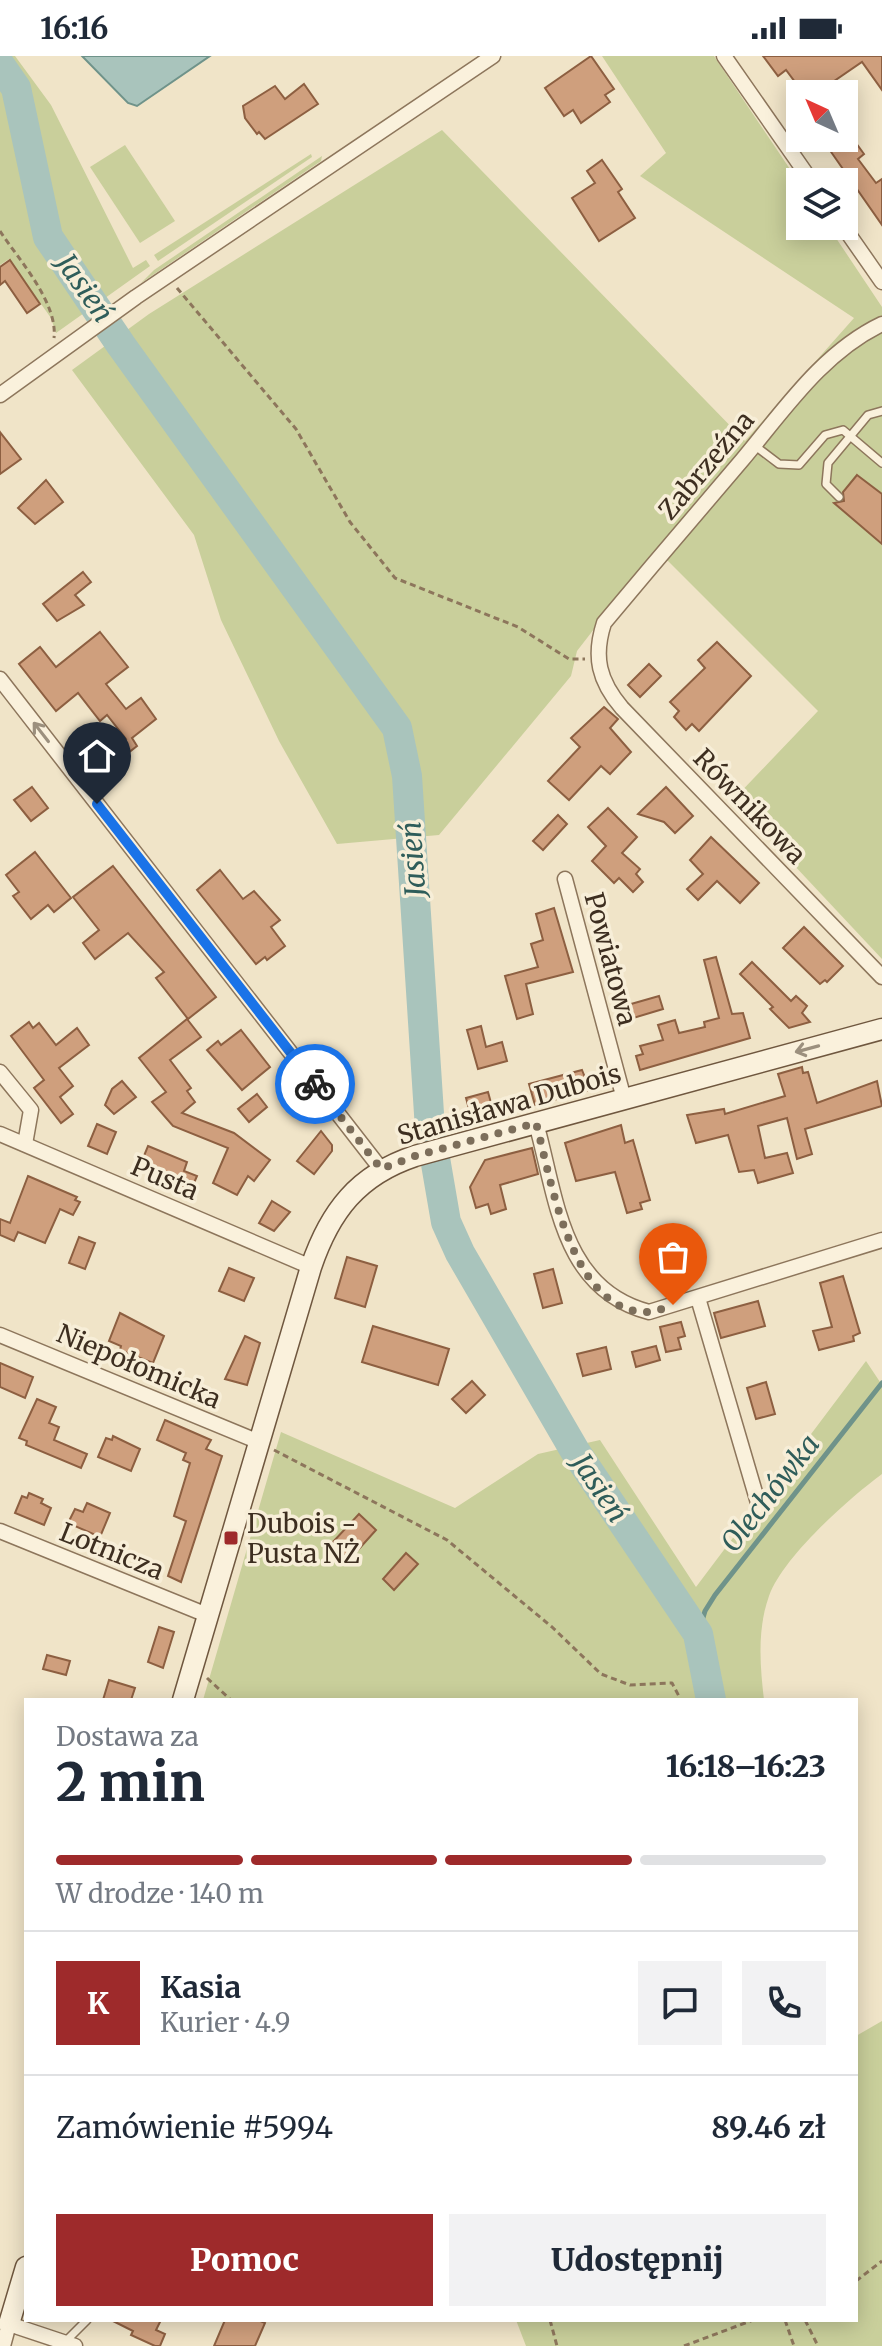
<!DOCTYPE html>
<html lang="pl">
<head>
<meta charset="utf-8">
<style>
  :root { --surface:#fff; --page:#f2f2f3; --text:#1f2937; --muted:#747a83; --line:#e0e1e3; --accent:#9e2a2b }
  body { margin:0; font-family:Merriweather,serif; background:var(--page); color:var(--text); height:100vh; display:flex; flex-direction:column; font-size:30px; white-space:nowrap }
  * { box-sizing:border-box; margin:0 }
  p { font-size:26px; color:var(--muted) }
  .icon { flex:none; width:44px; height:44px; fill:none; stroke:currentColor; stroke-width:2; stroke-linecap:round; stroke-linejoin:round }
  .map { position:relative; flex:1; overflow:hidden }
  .details { position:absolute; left:24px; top:1642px; width:834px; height:624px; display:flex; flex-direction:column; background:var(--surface); border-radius:0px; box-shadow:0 4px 20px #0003 }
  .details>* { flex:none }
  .needle { width:52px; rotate:316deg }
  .tools { position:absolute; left:786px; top:24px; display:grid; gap:16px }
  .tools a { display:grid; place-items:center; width:72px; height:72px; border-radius:0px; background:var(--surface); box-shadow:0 4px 20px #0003; font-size:40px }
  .pin { position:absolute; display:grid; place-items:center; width:68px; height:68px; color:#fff; margin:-82px -34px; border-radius:50% 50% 50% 0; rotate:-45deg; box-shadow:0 0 8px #0007 }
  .pin .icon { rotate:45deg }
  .courier { position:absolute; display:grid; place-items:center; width:80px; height:80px; margin:-40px; border:6px solid #1a73e8; border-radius:50%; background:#fff; color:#222; box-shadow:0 2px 10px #0007 }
  .headline em { font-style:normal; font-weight:800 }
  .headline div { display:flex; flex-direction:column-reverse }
  .headline { display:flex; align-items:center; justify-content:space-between; height:136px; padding:0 32px }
  h1 { font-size:52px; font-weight:800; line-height:60px }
  .bar { display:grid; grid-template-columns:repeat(4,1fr); gap:12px 8px; align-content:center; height:96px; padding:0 32px }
  .bar i { height:10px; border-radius:6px; background:var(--line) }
  .bar .on { background:var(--accent) }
  .bar p { grid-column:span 4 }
  .line { display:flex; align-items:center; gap:20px; padding:0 32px; border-top:2px solid var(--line) }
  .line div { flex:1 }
  .round { display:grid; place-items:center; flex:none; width:84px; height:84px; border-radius:0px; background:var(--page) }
  .action { display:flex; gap:16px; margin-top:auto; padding:16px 32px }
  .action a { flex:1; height:92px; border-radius:0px; background:var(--accent); color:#fff; font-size:32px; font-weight:800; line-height:92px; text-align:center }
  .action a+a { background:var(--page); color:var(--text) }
  .status { display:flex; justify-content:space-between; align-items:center; height:56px; padding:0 40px; background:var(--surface); direction:ltr }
  .status svg { height:22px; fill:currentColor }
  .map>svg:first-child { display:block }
</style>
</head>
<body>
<div class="status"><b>16:16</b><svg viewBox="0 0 49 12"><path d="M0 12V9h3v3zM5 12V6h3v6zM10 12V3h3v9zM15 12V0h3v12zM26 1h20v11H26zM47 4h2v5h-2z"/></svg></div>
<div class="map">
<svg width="882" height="2290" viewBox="0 0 882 2290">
  <rect width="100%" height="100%" fill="#f0e4c8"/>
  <g fill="#c9cf9b">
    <path d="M 0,0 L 15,0 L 51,49 L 133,212 L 146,204 L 150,210 L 56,277 L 51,262 L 9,203 L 0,209 Z"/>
    <path d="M 602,0 L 714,0 L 800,128 L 800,170 L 828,170 L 882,251 L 882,903 L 733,744 L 818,655 L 656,493 L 577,595 L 571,620 L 439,779 L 337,788 L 279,685 L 221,564 L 194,479 L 72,314 L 149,258 L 442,74 L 745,385 L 854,262 L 640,120 L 666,97 Z"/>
    <path d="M 125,89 L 175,165 L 140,187 L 90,111 Z"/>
    <path d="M 311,98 L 312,101 L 158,205 L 154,199 Z"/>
    <path d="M 322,100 L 321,105 L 141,227 L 154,214 Z"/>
    <path d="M 866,1305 L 882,1329 L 882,1418 C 848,1443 783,1501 769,1540 C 757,1574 760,1609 764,1644 L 203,1644 L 281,1376 L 455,1452 L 538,1398 L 600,1384 L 696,1531 Z"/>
    <path d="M 882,1965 L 882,2290 L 526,2290 L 516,2264 L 856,2264 L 856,1980 Z"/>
  </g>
  <path fill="#a9c4bc" stroke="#6f938a" stroke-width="2" d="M 82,0 L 210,0 L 137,50 L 128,47 Z"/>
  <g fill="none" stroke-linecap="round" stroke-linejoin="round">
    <path stroke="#6f938a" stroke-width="5" d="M 698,1578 L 705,1555 L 715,1539 L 882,1327"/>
    <path stroke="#a9c4bc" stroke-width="30" d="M 0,9 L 16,32 L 48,181 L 121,289 L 397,672 L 407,720 L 430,1073 L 446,1166 L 460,1197 L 575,1395 L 698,1578 L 711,1644"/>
  </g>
  <g fill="#cf9f7d" stroke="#8d5f41" stroke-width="2">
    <path d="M 591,0 L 614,33 L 605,39 L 610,46 L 581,67 L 573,54 L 564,60 L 545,32 Z"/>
    <path d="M 763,0 L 882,0 L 882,34 L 862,6 L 827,30 L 833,38 L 804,38 L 786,14 L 778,20 Z"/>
    <path d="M 304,28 L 318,48 L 265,83 L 259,76 L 257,78 L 245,62 L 243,50 L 275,30 L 285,43 Z"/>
    <path d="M 848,76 L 864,98 L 858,103 L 876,127 L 882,123 L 882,169 L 829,93 Z"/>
    <path d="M 602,104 L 622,133 L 618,136 L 635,162 L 599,185 L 572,142 L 595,127 L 587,115 Z"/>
    <path d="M 10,204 L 40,248 L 27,257 L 5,225 L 0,229 L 0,211 Z"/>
    <path d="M 0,376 L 21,403 L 0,418 Z"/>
    <path d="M 857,419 L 882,438 L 882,488 L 834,447 L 844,445 L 843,436 Z"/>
    <path d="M 46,424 L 63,446 L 35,468 L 18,452 Z"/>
    <path d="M 83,516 L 91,526 L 75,539 L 84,549 L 57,565 L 43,548 Z"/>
    <path d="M 100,576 L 128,611 L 106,628 L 126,653 L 141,642 L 156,663 L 132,682 L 137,690 L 104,716 L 96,706 L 126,683 L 107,659 L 100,665 L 78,637 L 56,655 L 19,608 L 40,591 L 56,611 Z"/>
    <path d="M 717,586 L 751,620 L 699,675 L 692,668 L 686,674 L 674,661 L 679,655 L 670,646 L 705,612 L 698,604 Z"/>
    <path d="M 649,608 L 661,620 L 640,641 L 628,629 Z"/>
    <path d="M 604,651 L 618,663 L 610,672 L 631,696 L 610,718 L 601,710 L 569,744 L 548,725 L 580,691 L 571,682 Z"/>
    <path d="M 32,731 L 48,752 L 31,765 L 14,744 Z"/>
    <path d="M 666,731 L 693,760 L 675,777 L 664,766 L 638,758 Z"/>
    <path d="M 608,752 L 637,781 L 622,797 L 640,813 L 636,818 L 643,826 L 633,836 L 619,822 L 614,827 L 592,805 L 606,790 L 588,771 Z"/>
    <path d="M 558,759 L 567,768 L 543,794 L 533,785 Z"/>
    <path d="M 711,781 L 759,827 L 740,847 L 717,825 L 698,844 L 687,833 L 703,818 L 690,804 Z"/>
    <path d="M 35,796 L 71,842 L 54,856 L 48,849 L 31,863 L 13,840 L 19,836 L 6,819 Z"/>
    <path d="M 113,810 L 216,941 L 188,963 L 156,922 L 164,916 L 128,877 L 95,903 L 83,887 L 99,874 L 73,841 Z"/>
    <path d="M 220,814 L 243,843 L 254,835 L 280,864 L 271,871 L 285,890 L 267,904 L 265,901 L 256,908 L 197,834 Z"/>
    <path d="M 554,852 L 573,916 L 526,928 L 533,958 L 517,963 L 505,920 L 538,911 L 531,888 L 543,884 L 536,858 Z"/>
    <path d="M 804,871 L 843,910 L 827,926 L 825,924 L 820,928 L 783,892 Z"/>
    <path d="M 716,901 L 732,958 L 743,957 L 750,982 L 640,1014 L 636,1000 L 643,998 L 640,990 L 663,984 L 658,969 L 675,964 L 679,977 L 705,971 L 704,966 L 719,962 L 704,904 Z"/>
    <path d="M 752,906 L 791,945 L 796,940 L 807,950 L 802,957 L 810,966 L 789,972 L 770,953 L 773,951 L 740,918 Z"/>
    <path d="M 659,940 L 663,953 L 620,966 L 617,952 Z"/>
    <path d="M 187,963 L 201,981 L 170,1004 L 191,1032 L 187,1035 L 195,1046 L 182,1057 L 234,1077 L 270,1104 L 254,1125 L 248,1120 L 237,1139 L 213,1127 L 228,1092 L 173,1070 L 152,1046 L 166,1036 L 139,1002 Z"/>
    <path d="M 29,966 L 33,972 L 39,967 L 56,989 L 77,972 L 89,989 L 59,1012 L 73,1030 L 60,1041 L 73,1058 L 61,1067 L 34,1032 L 44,1024 L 11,980 Z"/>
    <path d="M 481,970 L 486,991 L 502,986 L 507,1005 L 478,1013 L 467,974 Z"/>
    <path d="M 241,974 L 270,1011 L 242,1034 L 207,994 L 218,985 L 221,989 Z"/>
    <path d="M 802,1011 L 803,1017 L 808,1016 L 817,1047 L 877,1025 L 882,1050 L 805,1073 L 812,1098 L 797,1103 L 787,1062 L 758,1070 L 765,1102 L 787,1097 L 793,1117 L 758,1127 L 754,1114 L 739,1116 L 728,1079 L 696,1087 L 687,1059 L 724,1053 L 725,1058 L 785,1040 L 778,1018 Z"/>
    <path d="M 582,1014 L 590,1034 L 535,1049 L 529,1028 Z"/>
    <path d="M 122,1025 L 136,1041 L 114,1058 L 105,1049 L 112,1033 Z"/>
    <path d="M 488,1036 L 493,1054 L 471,1060 L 466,1042 Z"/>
    <path d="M 257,1038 L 267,1051 L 249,1066 L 238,1053 Z"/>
    <path d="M 97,1068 L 116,1076 L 107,1098 L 88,1090 Z"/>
    <path d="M 621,1069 L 625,1087 L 633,1084 L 650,1144 L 640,1147 L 642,1153 L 627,1157 L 615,1116 L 576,1125 L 565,1087 Z"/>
    <path d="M 321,1075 L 332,1089 L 332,1095 L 314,1118 L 297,1105 Z"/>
    <path d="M 148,1090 L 187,1106 L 184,1115 L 197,1120 L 191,1134 L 139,1112 Z"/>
    <path d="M 532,1092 L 538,1118 L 500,1129 L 506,1153 L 491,1158 L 488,1148 L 476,1152 L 470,1131 L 485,1104 Z"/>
    <path d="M 28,1120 L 77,1141 L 75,1144 L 80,1146 L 73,1159 L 60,1153 L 45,1187 L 18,1176 L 14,1185 L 0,1179 L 0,1163 L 10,1167 Z"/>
    <path d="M 272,1145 L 290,1156 L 274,1175 L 259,1167 Z"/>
    <path d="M 79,1181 L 95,1187 L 85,1213 L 69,1207 Z"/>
    <path d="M 347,1201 L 377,1210 L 365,1251 L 335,1242 Z"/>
    <path d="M 229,1212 L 254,1222 L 244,1245 L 219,1235 Z"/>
    <path d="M 553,1213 L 562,1247 L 543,1252 L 534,1218 Z"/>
    <path d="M 843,1220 L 860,1277 L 853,1280 L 854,1285 L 819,1294 L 813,1275 L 832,1271 L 820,1227 Z"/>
    <path d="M 758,1245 L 765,1270 L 721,1282 L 714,1257 Z"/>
    <path d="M 120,1257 L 164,1280 L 153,1307 L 120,1294 L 121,1290 L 109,1285 Z"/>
    <path d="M 681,1266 L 685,1280 L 678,1282 L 681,1293 L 666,1296 L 660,1271 Z"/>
    <path d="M 373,1270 L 449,1293 L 438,1329 L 362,1306 Z"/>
    <path d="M 245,1280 L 260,1287 L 247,1329 L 225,1323 Z"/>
    <path d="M 656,1290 L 660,1304 L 636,1311 L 632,1296 Z"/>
    <path d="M 606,1291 L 611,1313 L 583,1320 L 577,1298 Z"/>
    <path d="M 0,1307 L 33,1321 L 25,1342 L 0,1331 Z"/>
    <path d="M 472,1325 L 485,1339 L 466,1357 L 452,1343 Z"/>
    <path d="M 766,1326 L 775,1358 L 756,1363 L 747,1332 Z"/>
    <path d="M 37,1343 L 56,1351 L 49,1367 L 59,1371 L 54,1384 L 87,1398 L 81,1412 L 26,1389 L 27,1385 L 19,1382 Z"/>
    <path d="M 165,1364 L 211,1384 L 206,1393 L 222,1400 L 181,1526 L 168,1520 L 186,1465 L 174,1460 L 190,1407 L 183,1404 L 186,1397 L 157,1384 Z"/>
    <path d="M 113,1380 L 140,1393 L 131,1415 L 98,1401 L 106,1382 L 112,1384 Z"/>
    <path d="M 29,1437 L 43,1443 L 41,1447 L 51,1452 L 44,1469 L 15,1457 L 22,1440 L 27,1442 Z"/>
    <path d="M 87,1447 L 110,1457 L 100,1481 L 68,1467 L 75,1453 L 83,1456 Z"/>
    <path d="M 359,1458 L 376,1474 L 349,1504 L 332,1487 Z"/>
    <path d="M 406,1497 L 418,1508 L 394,1534 L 383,1523 Z"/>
    <path d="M 159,1571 L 174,1576 L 163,1612 L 148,1606 Z"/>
    <path d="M 47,1599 L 70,1605 L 66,1619 L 43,1613 Z"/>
    <path d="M 109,1624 L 135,1632 L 131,1644 L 103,1644 Z"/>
    <path d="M 111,2264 L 161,2264 L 156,2274 L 165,2278 L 160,2290 L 155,2290 L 131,2279 L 133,2275 Z"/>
    <path d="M 225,2264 L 258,2264 L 265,2267 L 255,2290 L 214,2290 Z"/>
  </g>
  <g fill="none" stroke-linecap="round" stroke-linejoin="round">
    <g stroke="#8d765c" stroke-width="10">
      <g id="lane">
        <path d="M 754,389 L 779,408 L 799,409 L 825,379 L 843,374 L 882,407"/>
        <path d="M 839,441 L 826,428 L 828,407 L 868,359 L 882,355"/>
        <path d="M 66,2285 L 87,2264"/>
      </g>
    </g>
    <g stroke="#8d765c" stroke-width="17">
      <g id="street">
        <path d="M 724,0 L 812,126"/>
        <path d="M 843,170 L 882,226"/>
        <path d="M 882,268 C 823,296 784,354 743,403 C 696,458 650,512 604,567 C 593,601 599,625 622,652 L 882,921"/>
        <path d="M 0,339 L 136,241 L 493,0"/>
        <path d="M 0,623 L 381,1113"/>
        <path d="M 565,823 L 624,1043"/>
        <path d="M 0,1016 L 31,1054 L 25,1088"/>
        <path d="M 536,1067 C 557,1142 561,1233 649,1256 L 882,1184"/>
        <path d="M 0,1078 L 311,1211"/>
        <path d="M 698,1242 L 759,1450"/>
        <path d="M 0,1279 L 259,1386"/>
        <path d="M 0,1475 L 207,1559"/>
        <path d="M 3,2290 L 9,2268 L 75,2290"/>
      </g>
    </g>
    <g stroke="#6f573f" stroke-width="23">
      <g id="secondary">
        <path d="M 183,1644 L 311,1211 C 330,1155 358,1119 415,1100 L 882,973"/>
        <path d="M 9,2268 L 26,2211"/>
      </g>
    </g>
    <g stroke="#8d765c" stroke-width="3" stroke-dasharray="6 4" stroke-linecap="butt">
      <path d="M 0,175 C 18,203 58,246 54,282"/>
      <path d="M 177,232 L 296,373 L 350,466 L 395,522 L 518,571 L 569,603 L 585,603"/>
      <path d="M 274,1394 L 447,1484 L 552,1571 L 601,1618 L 630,1629 L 672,1627 L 681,1644"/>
      <path d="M 207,1622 L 231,1644"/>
      <path d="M 856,2225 L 882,2205"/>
      <path d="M 550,2264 L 557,2290"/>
      <path d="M 785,2264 L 794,2290"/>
      <path d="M 805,2264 L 818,2290"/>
      <path d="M 684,2290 L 753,2264"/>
    </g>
    <use href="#lane" stroke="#faf1dc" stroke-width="7"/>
    <use href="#street" stroke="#faf1dc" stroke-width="14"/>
    <use href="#secondary" stroke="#faf1dc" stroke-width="20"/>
  </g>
  <defs><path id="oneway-shaft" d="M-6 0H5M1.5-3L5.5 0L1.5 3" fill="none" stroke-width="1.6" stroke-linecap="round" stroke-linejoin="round" transform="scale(2)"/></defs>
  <g stroke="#9c907e">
    <use href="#oneway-shaft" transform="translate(41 676) rotate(-128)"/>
    <use href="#oneway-shaft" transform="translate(807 993) rotate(165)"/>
  </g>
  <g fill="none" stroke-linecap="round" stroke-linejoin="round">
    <path stroke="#7c6e5b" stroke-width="8" stroke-dasharray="0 14.4" d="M 315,1028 L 381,1113 L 415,1100 L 536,1067 C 551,1122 571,1259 649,1256 C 657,1256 666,1251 673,1249"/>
    <path stroke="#1a73e8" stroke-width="10" d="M 97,748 L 315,1028"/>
  </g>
  <rect fill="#9e2a2b" stroke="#f7eed8" stroke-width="3" x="223" y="1474" width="16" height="16" rx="4"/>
  <g text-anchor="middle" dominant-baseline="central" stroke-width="7" stroke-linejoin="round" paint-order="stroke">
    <g font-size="26" fill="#3d2e20" stroke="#f7eed8">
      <text transform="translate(706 409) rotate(-50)">Zabrzeźna</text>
      <text transform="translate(750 750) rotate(46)">Równikowa</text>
      <text transform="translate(611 903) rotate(75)">Powiatowa</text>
      <text transform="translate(509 1048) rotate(-16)">Stanisława Dubois</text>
      <text transform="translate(165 1122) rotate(23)">Pusta</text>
      <text transform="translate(139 1310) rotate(23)">Niepołomicka</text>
      <text transform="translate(112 1495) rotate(22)">Lotnicza</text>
    </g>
    <g font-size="26" fill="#3d2e20" stroke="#f7eed8" text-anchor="start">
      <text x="247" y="1467">Dubois -<tspan x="247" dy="30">Pusta NŻ</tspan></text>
    </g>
    <g font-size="28" font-style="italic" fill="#2f5d5a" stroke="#f7eed8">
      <text transform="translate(85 232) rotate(55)">Jasień</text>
      <text transform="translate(413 803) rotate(-94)">Jasień</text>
      <text transform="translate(600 1432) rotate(56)">Jasień</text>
      <text transform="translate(770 1437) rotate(-52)">Olechówka</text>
    </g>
  </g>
</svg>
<div class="tools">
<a><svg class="needle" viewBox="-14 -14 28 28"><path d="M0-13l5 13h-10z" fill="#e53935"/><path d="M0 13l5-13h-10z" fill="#747a83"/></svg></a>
<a><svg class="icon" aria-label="layers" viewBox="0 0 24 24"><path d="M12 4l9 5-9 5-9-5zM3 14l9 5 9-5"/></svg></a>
</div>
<div class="pin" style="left:673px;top:1249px;background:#ea580c"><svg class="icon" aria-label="bag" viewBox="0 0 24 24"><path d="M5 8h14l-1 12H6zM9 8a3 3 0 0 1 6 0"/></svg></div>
<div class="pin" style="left:97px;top:748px;background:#1f2937"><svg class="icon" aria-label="home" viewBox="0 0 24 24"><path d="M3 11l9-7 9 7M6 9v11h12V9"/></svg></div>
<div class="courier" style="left:315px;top:1028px"><svg class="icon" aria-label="bike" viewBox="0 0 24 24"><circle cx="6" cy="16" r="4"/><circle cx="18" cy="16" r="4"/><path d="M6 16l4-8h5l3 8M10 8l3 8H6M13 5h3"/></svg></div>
<section class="details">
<div class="headline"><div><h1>2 min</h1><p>Dostawa za</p></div><em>16:18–16:23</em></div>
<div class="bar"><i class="on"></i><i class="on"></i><i class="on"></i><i></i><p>W drodze · 140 m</p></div>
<div class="line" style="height:144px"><b class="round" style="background:var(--accent);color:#fff">K</b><div><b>Kasia</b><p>Kurier · 4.9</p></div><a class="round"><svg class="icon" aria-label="chat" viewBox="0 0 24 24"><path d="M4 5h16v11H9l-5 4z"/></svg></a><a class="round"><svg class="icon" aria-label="phone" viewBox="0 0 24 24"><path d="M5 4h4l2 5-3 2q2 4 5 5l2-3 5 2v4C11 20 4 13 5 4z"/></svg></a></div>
<div class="line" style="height:104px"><div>Zamówienie #5994</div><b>89.46 zł</b></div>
<div class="action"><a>Pomoc</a><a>Udostępnij</a></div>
</section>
</div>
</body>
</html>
